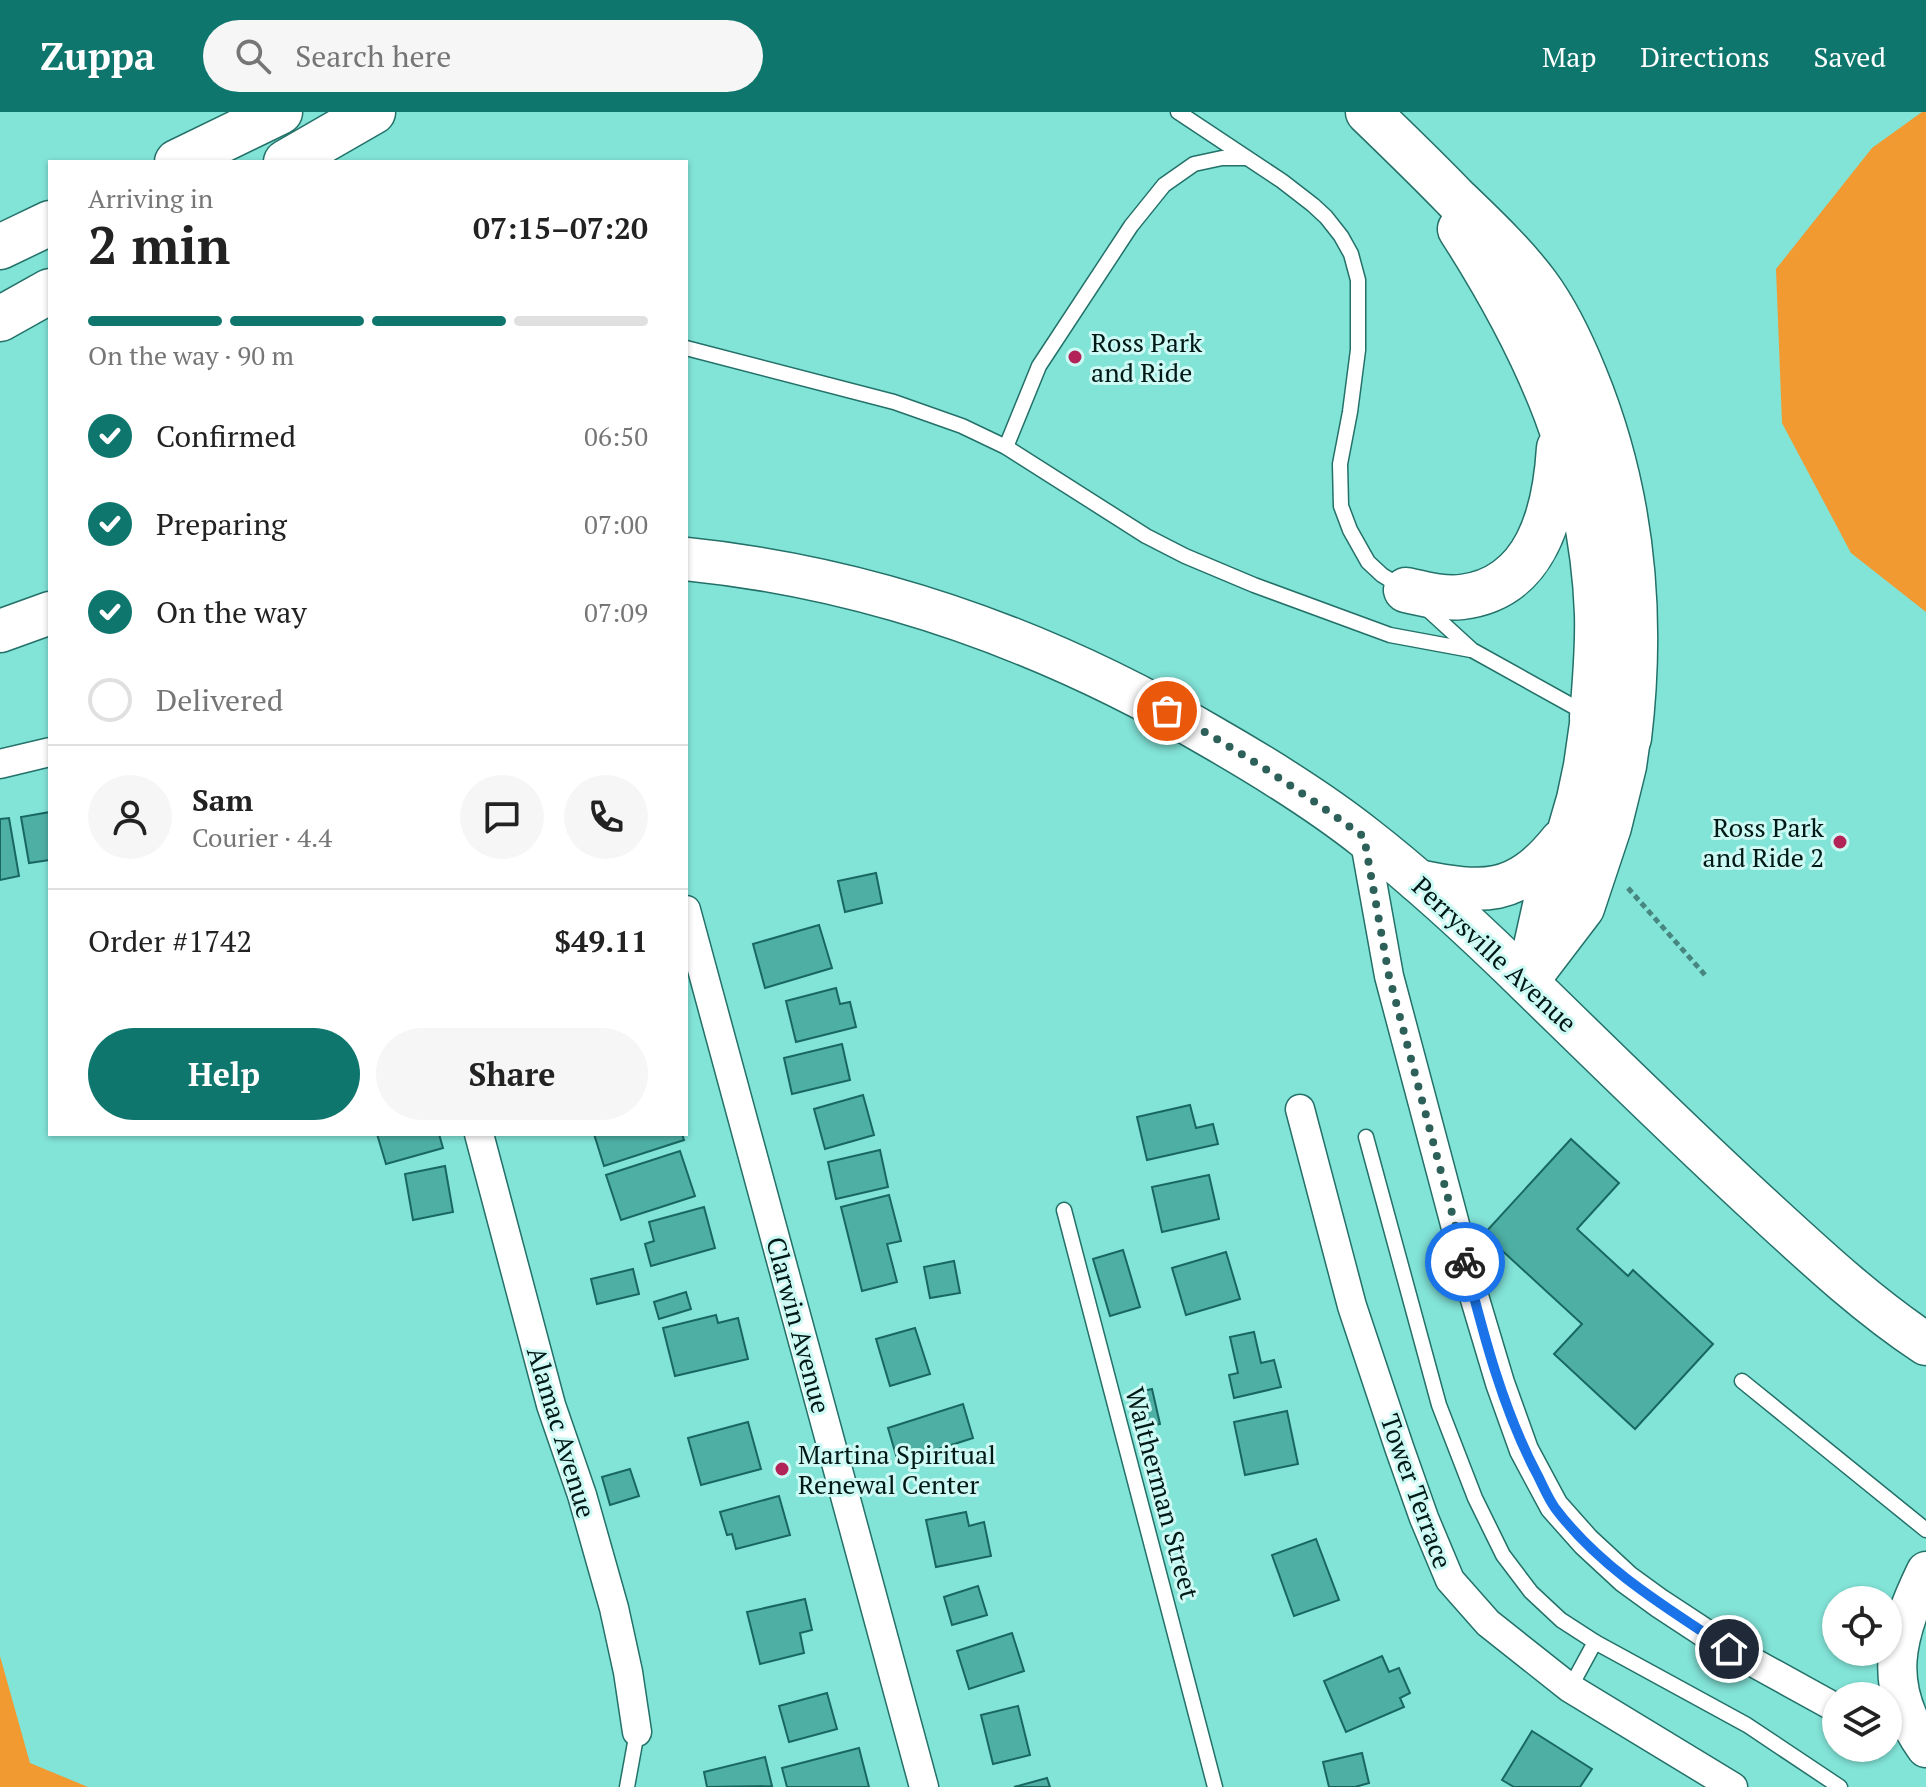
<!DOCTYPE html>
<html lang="en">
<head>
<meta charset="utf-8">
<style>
  :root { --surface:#fff; --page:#f6f6f6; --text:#222; --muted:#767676; --line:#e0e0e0; --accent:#0f766e }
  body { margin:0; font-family:"PT Serif",serif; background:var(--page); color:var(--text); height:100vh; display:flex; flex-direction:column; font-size:30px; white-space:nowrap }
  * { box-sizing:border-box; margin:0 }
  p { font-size:26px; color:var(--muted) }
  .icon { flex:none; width:44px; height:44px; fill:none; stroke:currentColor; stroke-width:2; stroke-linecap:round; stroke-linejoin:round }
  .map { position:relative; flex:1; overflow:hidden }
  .panel { position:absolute; left:48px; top:48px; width:640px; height:976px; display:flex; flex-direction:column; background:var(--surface); border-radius:0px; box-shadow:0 2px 6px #0004 }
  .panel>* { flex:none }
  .controls { position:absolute; left:1822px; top:1474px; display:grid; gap:16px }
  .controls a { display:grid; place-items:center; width:80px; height:80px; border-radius:50%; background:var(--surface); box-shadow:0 2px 6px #0004; font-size:40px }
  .pin { position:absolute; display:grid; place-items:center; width:68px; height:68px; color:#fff; margin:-34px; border:4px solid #fff; border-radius:50%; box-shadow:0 2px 8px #0007 }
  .courier { position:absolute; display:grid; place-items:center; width:80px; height:80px; margin:-40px; border:6px solid #1a73e8; border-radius:50%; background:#fff; color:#222; box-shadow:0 2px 10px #0007 }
  .headline em { font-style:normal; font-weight:600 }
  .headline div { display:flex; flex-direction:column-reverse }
  .headline { display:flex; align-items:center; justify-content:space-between; height:136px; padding:0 40px }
  h1 { font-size:52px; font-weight:600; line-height:60px }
  .bar { display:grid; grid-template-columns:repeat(4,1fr); gap:12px 8px; align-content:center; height:96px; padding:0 40px }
  .bar i { height:10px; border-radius:6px; background:var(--line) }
  .bar .on { background:var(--accent) }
  .bar p { grid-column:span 4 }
  .line { display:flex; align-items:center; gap:20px; padding:0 40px; border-top:2px solid var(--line) }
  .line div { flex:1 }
  .round { display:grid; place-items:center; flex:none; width:84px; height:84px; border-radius:42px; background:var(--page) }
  ol { padding:0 40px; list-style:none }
  li { display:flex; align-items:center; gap:24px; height:88px }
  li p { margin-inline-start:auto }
  li .icon { padding:8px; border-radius:50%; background:var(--accent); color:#fff; stroke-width:4 }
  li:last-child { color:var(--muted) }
  li i { width:44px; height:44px; border:4px solid var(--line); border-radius:50% }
  .primary-button { display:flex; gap:16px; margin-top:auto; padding:16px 40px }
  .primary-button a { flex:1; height:92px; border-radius:48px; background:var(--accent); color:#fff; font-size:32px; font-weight:600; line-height:92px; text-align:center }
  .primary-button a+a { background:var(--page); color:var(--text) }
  header { display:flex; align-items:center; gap:48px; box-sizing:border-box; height:112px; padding:0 40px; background:var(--accent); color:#fff }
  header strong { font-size:38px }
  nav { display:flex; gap:44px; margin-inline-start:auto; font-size:28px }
  .search { width:560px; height:72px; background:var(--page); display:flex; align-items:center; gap:20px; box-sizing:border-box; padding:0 28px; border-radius:44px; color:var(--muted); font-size:30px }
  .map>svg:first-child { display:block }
</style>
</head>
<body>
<header>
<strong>Zuppa</strong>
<div class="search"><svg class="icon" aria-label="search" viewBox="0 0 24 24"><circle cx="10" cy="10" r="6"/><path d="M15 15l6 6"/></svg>Search here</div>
<nav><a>Map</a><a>Directions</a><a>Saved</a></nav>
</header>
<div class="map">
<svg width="1926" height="1675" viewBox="0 0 1926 1675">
  <rect width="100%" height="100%" fill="#82e3d7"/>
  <g fill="#f19a31">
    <path d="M 1922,0 L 1926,0 L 1926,500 L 1851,441 L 1782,311 L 1776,157 L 1872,36 Z"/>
    <path d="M 0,1544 L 30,1651 L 88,1675 L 0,1675 Z"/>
  </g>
  <g fill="#4eb0a5" stroke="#186861" stroke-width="2">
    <path d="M 50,700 L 50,748 L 29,751 L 21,705 Z"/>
    <path d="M 9,706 L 19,764 L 0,768 L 0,707 Z"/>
    <path d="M 876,761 L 882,791 L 845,800 L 838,769 Z"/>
    <path d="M 819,813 L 832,856 L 765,876 L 753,832 Z"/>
    <path d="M 836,876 L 840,892 L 850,890 L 856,915 L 796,930 L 786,889 Z"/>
    <path d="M 842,932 L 850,968 L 792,982 L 784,946 Z"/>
    <path d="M 863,983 L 874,1023 L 825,1037 L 814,997 Z"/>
    <path d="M 1190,993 L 1196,1016 L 1213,1012 L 1218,1032 L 1147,1048 L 1137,1005 Z"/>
    <path d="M 377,1022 L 439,1022 L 443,1036 L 386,1052 Z"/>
    <path d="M 594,1022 L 682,1022 L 684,1028 L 604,1054 Z"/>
    <path d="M 1571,1027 L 1619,1071 L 1577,1117 L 1628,1164 L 1633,1158 L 1713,1232 L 1635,1317 L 1554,1242 L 1582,1212 L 1484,1122 Z"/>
    <path d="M 880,1038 L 888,1075 L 836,1087 L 828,1050 Z"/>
    <path d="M 680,1039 L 695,1084 L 621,1108 L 606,1063 Z"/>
    <path d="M 445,1054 L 453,1100 L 413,1108 L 405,1062 Z"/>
    <path d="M 1209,1063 L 1219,1107 L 1162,1120 L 1152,1075 Z"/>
    <path d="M 889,1083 L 901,1129 L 887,1132 L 897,1170 L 862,1179 L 841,1095 Z"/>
    <path d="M 704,1095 L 715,1136 L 651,1154 L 645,1132 L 654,1129 L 649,1110 Z"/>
    <path d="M 1123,1138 L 1140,1195 L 1110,1204 L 1093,1147 Z"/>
    <path d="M 1226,1140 L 1240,1187 L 1186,1203 L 1172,1156 Z"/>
    <path d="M 954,1149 L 960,1181 L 930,1186 L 924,1155 Z"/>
    <path d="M 633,1157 L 639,1182 L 597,1192 L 591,1167 Z"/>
    <path d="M 686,1180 L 691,1197 L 659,1207 L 654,1190 Z"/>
    <path d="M 716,1203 L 718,1211 L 738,1206 L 748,1247 L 675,1264 L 663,1216 Z"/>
    <path d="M 915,1216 L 930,1262 L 890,1274 L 876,1227 Z"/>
    <path d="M 1254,1220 L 1261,1251 L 1274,1248 L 1281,1275 L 1234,1286 L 1229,1263 L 1238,1261 L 1230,1225 Z"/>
    <path d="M 1152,1277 L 1160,1312 L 1137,1317 L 1130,1282 Z"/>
    <path d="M 963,1292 L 973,1326 L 898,1350 L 888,1316 Z"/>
    <path d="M 1287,1299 L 1298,1352 L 1245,1363 L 1234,1310 Z"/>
    <path d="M 748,1310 L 761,1357 L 701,1373 L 688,1326 Z"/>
    <path d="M 630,1357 L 639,1384 L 610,1393 L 602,1365 Z"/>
    <path d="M 779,1384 L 790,1423 L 736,1437 L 732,1422 L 727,1423 L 720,1400 Z"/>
    <path d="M 966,1400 L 969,1414 L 984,1410 L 991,1444 L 936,1455 L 926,1408 Z"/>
    <path d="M 1316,1427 L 1339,1488 L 1294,1504 L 1272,1443 Z"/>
    <path d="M 978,1474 L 987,1503 L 952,1513 L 944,1485 Z"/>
    <path d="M 805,1487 L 812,1518 L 800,1521 L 804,1541 L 760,1552 L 747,1500 Z"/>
    <path d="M 1012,1521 L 1024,1559 L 969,1577 L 957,1539 Z"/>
    <path d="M 1382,1544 L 1389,1560 L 1399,1556 L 1410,1581 L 1400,1586 L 1404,1595 L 1346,1620 L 1324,1569 Z"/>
    <path d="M 827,1581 L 837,1617 L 789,1630 L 779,1594 Z"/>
    <path d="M 1018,1594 L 1030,1643 L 993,1652 L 981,1603 Z"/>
    <path d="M 1532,1619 L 1592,1657 L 1580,1675 L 1514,1675 L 1502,1668 Z"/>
    <path d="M 859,1636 L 869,1675 L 787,1675 L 782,1656 Z"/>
    <path d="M 1362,1641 L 1369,1671 L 1355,1675 L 1329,1675 L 1323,1650 Z"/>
    <path d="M 765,1645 L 772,1674 L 707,1675 L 704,1660 Z"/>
    <path d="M 1047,1666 L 1050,1675 L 1014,1675 Z"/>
  </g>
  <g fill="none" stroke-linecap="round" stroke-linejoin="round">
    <g stroke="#237169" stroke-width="17">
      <g id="lane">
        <path d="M 1178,0 L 1282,69 L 1313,93 L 1326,105 L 1341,124 L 1351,142 L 1358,168 L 1358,238 L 1350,300 L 1340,352 L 1341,394 L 1350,418 L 1368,450 L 1382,463 L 1403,476"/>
        <path d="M 686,236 L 894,290 L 962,314 L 1006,335 L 1146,424 L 1185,444 L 1254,473 L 1390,523 L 1471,538"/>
        <path d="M 1006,335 L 1039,254 L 1131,114 L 1164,73 L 1194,52 L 1222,46 L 1245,46"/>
        <path d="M 1425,495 L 1472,538 L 1587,602"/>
        <path d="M 1366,1025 L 1439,1293 L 1475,1386 L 1503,1443 L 1531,1480 L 1561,1508 L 1595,1530 L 1747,1613 L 1840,1675"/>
        <path d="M 1064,1098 L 1215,1675"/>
        <path d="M 1742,1269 L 1926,1418"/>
        <path d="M 1570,1576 L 1595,1530"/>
        <path d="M 627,1675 L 637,1620"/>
      </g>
    </g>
    <g stroke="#237169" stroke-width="31">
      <g id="street">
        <path d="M 0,652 L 50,640"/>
        <path d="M 1364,725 L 1389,864 L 1474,1184 L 1500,1271 L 1524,1338 L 1554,1394 L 1586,1430 L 1626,1467 L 1659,1491 L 1729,1537 L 1836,1596"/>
        <path d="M 686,798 L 924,1675"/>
        <path d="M 1300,997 L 1352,1194 L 1399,1335 L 1424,1406 L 1450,1468 L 1488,1511 L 1570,1576 L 1733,1675"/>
        <path d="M 479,1022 L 551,1293 L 582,1383 L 614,1496 L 628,1560 L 637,1620"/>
      </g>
    </g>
    <g stroke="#237169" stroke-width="41">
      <path id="secondary" d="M 1926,1459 C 1895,1523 1881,1574 1926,1636"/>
    </g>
    <g stroke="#237169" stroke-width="45">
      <g id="primary">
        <path d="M 686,447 C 873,466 1048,529 1210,624 C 1264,655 1318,688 1367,727 C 1425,772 1478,822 1530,873 C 1609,950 1688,1028 1769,1102 C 1819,1148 1870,1195 1926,1232"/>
        <path d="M 0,519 L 50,501"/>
        <path d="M 1418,769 C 1483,782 1516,785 1561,729"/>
        <path d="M 1535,859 L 1583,796 L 1610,715 L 1625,654 L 1629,626"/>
        <path d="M 1527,870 L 1547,780 L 1569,718 L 1578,687 L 1585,654 L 1592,605"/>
      </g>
    </g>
    <g stroke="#237169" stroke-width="47">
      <g id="highway">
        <path d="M 1368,0 C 1397,28 1426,56 1454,85 C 1483,113 1513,141 1537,173 C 1557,200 1572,232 1585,264 C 1633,381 1644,501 1629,626"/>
        <path d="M 177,50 L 280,0"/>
        <path d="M 286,50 L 373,0"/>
        <path d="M 1460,117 C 1537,237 1592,357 1597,502 C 1598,536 1595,571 1592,605"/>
        <path d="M 0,135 L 50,111"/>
        <path d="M 0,207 L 50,179"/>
        <path d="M 1406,478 C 1424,482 1443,487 1462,485 C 1537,476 1555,400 1559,336"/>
      </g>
    </g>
    <path stroke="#47877f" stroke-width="5" stroke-dasharray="6 4" stroke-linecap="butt" d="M 1628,776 L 1706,864"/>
    <use href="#lane" stroke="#fff" stroke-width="14"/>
    <use href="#street" stroke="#fff" stroke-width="28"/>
    <use href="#secondary" stroke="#fff" stroke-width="38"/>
    <use href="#primary" stroke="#fff" stroke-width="42"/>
    <use href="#highway" stroke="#fff" stroke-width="44"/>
  </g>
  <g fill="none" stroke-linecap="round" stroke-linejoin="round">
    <path stroke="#2e605a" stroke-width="8" stroke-dasharray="0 14.4" d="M 1167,599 C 1236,636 1301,679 1364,725 L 1389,864 L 1465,1150"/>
    <path stroke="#1a73e8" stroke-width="10" d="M 1465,1150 C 1483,1221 1503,1299 1538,1364 C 1543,1374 1548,1386 1555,1396 C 1601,1457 1667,1496 1729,1537"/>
  </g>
  <g fill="#b22357" stroke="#cdfaf4" stroke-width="3">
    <circle cx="1075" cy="245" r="8"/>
    <circle cx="1840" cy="730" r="8"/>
    <circle cx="782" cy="1357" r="8"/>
  </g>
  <g text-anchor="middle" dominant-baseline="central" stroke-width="6" stroke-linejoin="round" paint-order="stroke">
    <g font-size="26" fill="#001916" stroke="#cdfaf4" text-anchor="start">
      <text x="1091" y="230">Ross Park<tspan x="1091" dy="30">and Ride</tspan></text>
      <text x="1824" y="715" text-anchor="end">Ross Park<tspan x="1824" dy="30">and Ride 2</tspan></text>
      <text x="798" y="1342">Martina Spiritual<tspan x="798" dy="30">Renewal Center</tspan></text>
    </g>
    <g font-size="26" fill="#001916" stroke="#cdfaf4">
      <text transform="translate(1495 842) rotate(43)">Perrysville Avenue</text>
      <text transform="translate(799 1213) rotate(75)">Clarwin Avenue</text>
      <text transform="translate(562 1320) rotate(73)">Alamac Avenue</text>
      <text transform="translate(1417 1379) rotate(70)">Tower Terrace</text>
      <text transform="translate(1163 1381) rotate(75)">Waltherman Street</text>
    </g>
  </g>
</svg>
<div class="controls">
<a><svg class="icon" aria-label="locate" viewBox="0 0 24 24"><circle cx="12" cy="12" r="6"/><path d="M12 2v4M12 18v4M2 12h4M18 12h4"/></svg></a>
<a><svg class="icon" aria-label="layers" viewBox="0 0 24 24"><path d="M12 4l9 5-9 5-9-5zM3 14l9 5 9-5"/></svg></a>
</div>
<div class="pin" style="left:1167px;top:599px;background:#ea580c"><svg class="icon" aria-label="bag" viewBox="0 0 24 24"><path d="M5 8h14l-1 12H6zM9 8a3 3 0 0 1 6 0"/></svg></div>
<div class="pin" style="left:1729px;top:1537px;background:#1f2937"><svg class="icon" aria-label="home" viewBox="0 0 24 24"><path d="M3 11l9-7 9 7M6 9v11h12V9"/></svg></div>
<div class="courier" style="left:1465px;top:1150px"><svg class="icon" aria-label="bike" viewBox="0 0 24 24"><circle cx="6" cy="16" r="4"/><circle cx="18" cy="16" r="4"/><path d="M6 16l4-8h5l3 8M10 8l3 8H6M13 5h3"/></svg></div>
<section class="panel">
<div class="headline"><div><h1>2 min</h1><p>Arriving in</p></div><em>07:15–07:20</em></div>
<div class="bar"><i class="on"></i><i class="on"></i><i class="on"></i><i></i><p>On the way · 90 m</p></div>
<ol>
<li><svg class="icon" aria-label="check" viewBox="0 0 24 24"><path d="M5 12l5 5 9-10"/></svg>Confirmed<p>06:50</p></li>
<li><svg class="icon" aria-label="check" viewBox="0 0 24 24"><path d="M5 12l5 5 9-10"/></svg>Preparing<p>07:00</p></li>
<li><svg class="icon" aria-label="check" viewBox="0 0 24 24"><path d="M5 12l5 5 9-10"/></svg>On the way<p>07:09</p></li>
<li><i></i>Delivered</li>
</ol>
<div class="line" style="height:144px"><a class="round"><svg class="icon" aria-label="person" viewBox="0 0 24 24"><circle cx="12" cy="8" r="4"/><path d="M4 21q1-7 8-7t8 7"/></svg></a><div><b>Sam</b><p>Courier · 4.4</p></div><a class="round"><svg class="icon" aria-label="chat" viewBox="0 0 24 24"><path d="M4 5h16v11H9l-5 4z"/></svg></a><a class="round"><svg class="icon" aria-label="phone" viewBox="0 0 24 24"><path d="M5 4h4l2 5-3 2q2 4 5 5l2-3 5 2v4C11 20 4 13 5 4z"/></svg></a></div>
<div class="line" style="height:104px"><div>Order #1742</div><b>$49.11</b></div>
<div class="primary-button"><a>Help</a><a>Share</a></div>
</section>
</div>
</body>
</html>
